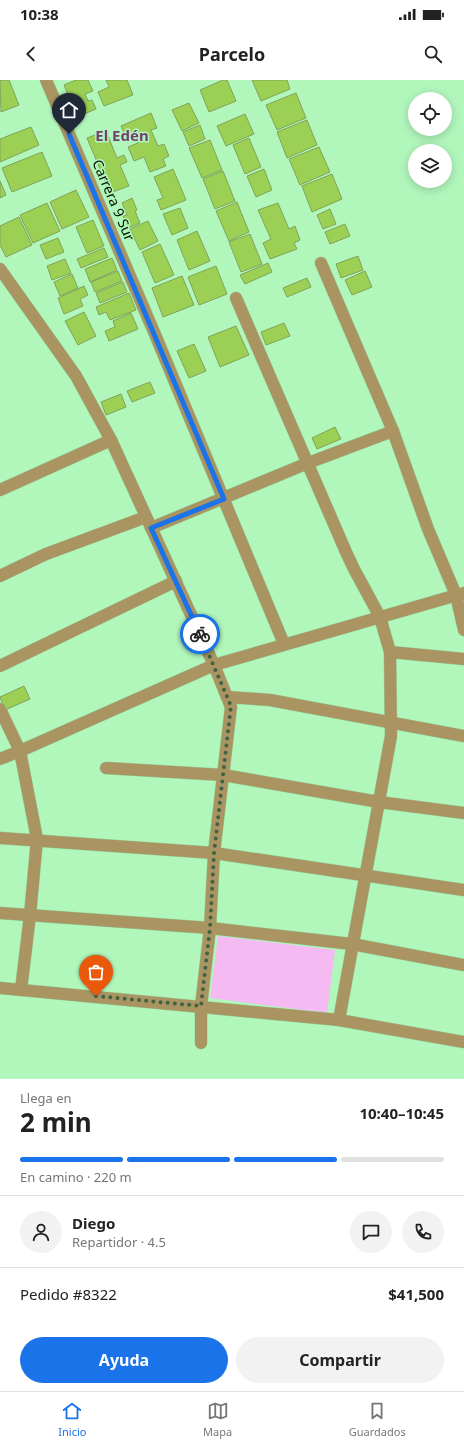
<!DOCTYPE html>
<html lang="es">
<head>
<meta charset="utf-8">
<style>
  :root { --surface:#fff; --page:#f2f2f2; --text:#222; --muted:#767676; --line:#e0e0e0; --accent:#1a73e8 }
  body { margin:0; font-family:"Noto Sans",sans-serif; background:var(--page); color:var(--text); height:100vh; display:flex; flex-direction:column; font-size:15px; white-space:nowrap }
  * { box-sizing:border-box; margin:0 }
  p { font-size:13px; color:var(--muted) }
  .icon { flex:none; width:22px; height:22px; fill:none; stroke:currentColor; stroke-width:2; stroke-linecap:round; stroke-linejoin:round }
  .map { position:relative; height:999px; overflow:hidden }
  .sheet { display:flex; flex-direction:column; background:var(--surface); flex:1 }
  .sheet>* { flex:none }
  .buttons { position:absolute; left:408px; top:12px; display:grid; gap:8px }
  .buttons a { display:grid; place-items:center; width:44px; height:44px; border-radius:50%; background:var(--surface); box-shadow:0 2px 10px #0003; font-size:20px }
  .pin { position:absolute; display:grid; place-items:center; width:34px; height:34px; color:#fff; margin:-41px -17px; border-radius:50% 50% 50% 0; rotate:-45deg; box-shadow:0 0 4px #0007 }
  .pin .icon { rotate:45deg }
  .courier { position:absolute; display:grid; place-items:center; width:40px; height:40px; margin:-20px; border:3px solid #1a73e8; border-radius:50%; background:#fff; color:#222; box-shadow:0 1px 5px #0007 }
  .headline em { font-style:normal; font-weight:700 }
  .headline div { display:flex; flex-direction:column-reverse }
  .headline { display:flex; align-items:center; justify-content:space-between; height:68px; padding:0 20px }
  h1 { font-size:26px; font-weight:700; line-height:30px }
  .bar { display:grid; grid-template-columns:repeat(4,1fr); gap:6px 4px; align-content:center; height:48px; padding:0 20px }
  .bar i { height:5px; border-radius:3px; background:var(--line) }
  .bar .on { background:var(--accent) }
  .bar p { grid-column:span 4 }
  .line { display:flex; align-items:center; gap:10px; padding:0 20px; border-top:1px solid var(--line) }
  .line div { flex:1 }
  .round { display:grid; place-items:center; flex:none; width:42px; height:42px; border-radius:21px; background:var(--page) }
  .button { display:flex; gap:8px; margin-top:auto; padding:8px 20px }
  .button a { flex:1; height:46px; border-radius:24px; background:var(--accent); color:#fff; font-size:16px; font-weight:700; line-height:46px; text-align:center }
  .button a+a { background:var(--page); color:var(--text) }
  .status { display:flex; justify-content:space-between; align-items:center; height:28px; padding:0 20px; background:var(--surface); direction:ltr }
  .status svg { height:11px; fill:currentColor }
  header { display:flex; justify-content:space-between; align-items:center; height:52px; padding:0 20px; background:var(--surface); font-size:18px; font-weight:700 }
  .tabs { display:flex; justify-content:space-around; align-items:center; height:56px; border-top:1px solid var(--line); background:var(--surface); font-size:11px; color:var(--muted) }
  .tabs a { display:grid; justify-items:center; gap:2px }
  .tabs .on { color:var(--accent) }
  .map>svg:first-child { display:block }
</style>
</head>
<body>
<div class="status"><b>10:38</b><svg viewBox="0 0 49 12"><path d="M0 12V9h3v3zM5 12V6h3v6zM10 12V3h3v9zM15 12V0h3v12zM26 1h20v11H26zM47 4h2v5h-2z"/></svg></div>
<header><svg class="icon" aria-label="back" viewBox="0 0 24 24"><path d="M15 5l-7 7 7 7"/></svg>Parcelo<svg class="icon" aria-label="search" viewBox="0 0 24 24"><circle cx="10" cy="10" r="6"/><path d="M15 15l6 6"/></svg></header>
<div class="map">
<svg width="464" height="999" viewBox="0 0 464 999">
  <rect width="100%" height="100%" fill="#b1f7bc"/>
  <path fill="#f6baf2" d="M 218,856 L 335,870 L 327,933 L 210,918 Z"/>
  <g fill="#9cd054" stroke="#81a259">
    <path d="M 2,0 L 9,0 L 19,25 L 1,32 L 0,1 Z"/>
    <path d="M 76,0 L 88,0 L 93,11 L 85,14 L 88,21 L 92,20 L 96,29 L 77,37 L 64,5 Z"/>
    <path d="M 106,0 L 127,0 L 133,15 L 104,26 L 98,12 L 109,7 Z"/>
    <path d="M 223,0 L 227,0 L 236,21 L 209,32 L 200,10 Z"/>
    <path d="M 252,0 L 287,0 L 290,9 L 261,21 Z"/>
    <path d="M 296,13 L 306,38 L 277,50 L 266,25 Z"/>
    <path d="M 189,23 L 199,43 L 182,51 L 172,30 Z"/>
    <path d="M 151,33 L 157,48 L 151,50 L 158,66 L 164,64 L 169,76 L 163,79 L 166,86 L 150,92 L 144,77 L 134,81 L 128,67 L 138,63 L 135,57 L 127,60 L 121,46 Z"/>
    <path d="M 245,34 L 254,54 L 226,66 L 217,46 Z"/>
    <path d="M 307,40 L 317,65 L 287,78 L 277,52 Z"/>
    <path d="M 200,45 L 205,59 L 189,66 L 183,52 Z"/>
    <path d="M 31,47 L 39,65 L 0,82 L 0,59 Z"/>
    <path d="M 106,51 L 117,78 L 124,75 L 127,82 L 120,85 L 129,106 L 110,113 L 87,58 Z"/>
    <path d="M 249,58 L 261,87 L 245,94 L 233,65 Z"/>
    <path d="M 210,60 L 222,90 L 202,98 L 189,68 Z"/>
    <path d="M 319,67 L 330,92 L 300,105 L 289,79 Z"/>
    <path d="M 42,72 L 52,96 L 12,112 L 2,88 Z"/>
    <path d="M 173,89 L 186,120 L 161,130 L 157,120 L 163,118 L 154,97 Z"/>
    <path d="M 264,89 L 272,110 L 256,117 L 247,96 Z"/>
    <path d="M 223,91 L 235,121 L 215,129 L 203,99 Z"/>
    <path d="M 332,94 L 342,119 L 312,132 L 302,106 Z"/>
    <path d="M 0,101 L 6,115 L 0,118 Z"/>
    <path d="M 76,110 L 89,137 L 62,149 L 50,122 Z"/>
    <path d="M 132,118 L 137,130 L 135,131 L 140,143 L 128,148 L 123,136 L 127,135 L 122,123 Z"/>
    <path d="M 237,122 L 249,152 L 229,161 L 216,131 Z"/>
    <path d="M 47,123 L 60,151 L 33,163 L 20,135 Z"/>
    <path d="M 278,123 L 289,149 L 295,146 L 300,160 L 294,163 L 297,169 L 270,179 L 263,163 L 271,159 L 258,130 Z"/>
    <path d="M 180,128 L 188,148 L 172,155 L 163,134 Z"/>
    <path d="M 330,129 L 336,144 L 323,149 L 317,135 Z"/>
    <path d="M 19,137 L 32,165 L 6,177 L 0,165 L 0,146 Z"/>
    <path d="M 93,140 L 104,166 L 87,173 L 76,147 Z"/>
    <path d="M 148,141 L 158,161 L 140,170 L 130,149 Z"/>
    <path d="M 345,144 L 350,156 L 330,164 L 325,152 Z"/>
    <path d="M 197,151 L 210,181 L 189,190 L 177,160 Z"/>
    <path d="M 250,154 L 262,184 L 241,192 L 229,162 Z"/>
    <path d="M 58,158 L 64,172 L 46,179 L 40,165 Z"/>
    <path d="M 160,164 L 174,195 L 155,203 L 142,172 Z"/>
    <path d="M 104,168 L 108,177 L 81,188 L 77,179 Z"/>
    <path d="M 358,176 L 363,190 L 341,198 L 336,184 Z"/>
    <path d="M 112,178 L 117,190 L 90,202 L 85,189 Z"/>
    <path d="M 65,179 L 71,193 L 52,200 L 47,186 Z"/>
    <path d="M 268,183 L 272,192 L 245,204 L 240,195 Z"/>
    <path d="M 216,186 L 227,214 L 199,225 L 188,197 Z"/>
    <path d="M 118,191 L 122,201 L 95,212 L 91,202 Z"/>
    <path d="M 365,191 L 372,207 L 352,215 L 345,200 Z"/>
    <path d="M 72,194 L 78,208 L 60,216 L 54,202 Z"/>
    <path d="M 182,196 L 194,225 L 163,237 L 152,208 Z"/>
    <path d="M 307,198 L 311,207 L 287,217 L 283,208 Z"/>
    <path d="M 123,202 L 127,212 L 100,223 L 96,213 Z"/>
    <path d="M 84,206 L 88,215 L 80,219 L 83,226 L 64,234 L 58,218 Z"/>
    <path d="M 129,213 L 136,230 L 110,240 L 106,232 L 99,235 L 96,227 Z"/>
    <path d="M 84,232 L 96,256 L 78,265 L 65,241 Z"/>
    <path d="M 131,233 L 138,249 L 109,261 L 105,251 L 115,247 L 113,241 Z"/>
    <path d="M 284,243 L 290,256 L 266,265 L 261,252 Z"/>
    <path d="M 236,246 L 249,275 L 220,287 L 208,257 Z"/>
    <path d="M 194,264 L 206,291 L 189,298 L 177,271 Z"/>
    <path d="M 150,302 L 155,313 L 132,322 L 127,311 Z"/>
    <path d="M 121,314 L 126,327 L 106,335 L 101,322 Z"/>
    <path d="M 335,347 L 341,359 L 317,369 L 312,358 Z"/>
    <path d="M 24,606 L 30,619 L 5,630 L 0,617 Z"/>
  </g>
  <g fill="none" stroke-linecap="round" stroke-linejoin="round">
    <g stroke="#95d39e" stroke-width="13">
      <g id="minor">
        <path d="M 46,0 L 154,252 L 284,564"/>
        <path d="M 321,183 L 393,351 L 428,449 L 456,515 L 464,550"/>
        <path d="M 0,189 L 76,296 L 111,360 L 214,585 L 231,627 L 214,773 L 210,848 L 201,926 L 201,963"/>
        <path d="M 236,218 L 346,472 L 354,489 L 380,537 L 390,572 L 391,656 L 339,940"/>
        <path d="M 0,410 L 111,360"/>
        <path d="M 151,448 L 308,383 L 393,351"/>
        <path d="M 0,496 L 46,474 L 146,437"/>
        <path d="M 390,572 L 464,579"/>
        <path d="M 0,586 L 176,501"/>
        <path d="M 227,617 L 270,620 L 464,656"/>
        <path d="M 0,629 L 20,671 L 37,759 L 30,835 L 21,910"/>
        <path d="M 0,679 L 20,671 L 214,585 L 464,513"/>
        <path d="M 106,688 L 223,695 L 379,722 L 464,733"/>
        <path d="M 0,758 L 214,773 L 464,810"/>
        <path d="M 0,833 L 210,848 L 352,864 L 464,885"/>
        <path d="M 0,908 L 339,940 L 464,962"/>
      </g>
    </g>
    <use href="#minor" stroke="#aa9562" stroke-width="12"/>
  </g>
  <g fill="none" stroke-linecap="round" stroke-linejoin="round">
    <path stroke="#3e6343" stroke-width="4" stroke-dasharray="0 7.2" d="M 96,916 L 201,926 L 210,848 L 214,773 L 231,626 L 200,554"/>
    <path stroke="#1a73e8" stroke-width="5" d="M 69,54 L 224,419 L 151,448 L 200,554"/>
  </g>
  <g text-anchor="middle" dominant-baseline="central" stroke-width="3" stroke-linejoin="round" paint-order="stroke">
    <g font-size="14" fill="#001402" stroke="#b1f7bc">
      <text transform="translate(114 120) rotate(67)">Carrera 9 Sur</text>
    </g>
    <g font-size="15" font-weight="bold" fill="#723f70" stroke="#b1f7bc">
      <text x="122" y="55">El Edén</text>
    </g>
  </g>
</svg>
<div class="buttons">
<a><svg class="icon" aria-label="locate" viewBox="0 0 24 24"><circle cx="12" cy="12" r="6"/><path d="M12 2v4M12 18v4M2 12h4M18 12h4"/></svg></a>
<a><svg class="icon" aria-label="layers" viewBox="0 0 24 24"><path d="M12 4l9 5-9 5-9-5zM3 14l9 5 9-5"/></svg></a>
</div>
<div class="pin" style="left:96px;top:916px;background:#ea580c"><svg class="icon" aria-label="bag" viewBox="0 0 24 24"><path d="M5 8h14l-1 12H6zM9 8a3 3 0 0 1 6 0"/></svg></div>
<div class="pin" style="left:69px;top:54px;background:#1f2937"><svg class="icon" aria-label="home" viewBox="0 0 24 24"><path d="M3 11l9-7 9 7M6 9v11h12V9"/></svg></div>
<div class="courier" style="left:200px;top:554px"><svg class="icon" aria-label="bike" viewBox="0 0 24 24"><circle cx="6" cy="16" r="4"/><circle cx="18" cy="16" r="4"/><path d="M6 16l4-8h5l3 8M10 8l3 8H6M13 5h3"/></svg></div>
</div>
<section class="sheet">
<div class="headline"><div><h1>2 min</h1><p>Llega en</p></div><em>10:40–10:45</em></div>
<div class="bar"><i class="on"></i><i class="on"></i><i class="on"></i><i></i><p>En camino · 220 m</p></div>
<div class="line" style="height:72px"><a class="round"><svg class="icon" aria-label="person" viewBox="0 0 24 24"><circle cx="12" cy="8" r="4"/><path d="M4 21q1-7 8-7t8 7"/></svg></a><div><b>Diego</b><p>Repartidor · 4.5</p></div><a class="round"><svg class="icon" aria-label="chat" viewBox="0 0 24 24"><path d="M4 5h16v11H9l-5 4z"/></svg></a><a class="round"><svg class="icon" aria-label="phone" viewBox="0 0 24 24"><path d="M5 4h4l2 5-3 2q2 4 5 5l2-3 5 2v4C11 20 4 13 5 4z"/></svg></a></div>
<div class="line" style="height:52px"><div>Pedido #8322</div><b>$41,500</b></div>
<div class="button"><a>Ayuda</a><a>Compartir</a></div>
</section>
<nav class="tabs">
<a class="on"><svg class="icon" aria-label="home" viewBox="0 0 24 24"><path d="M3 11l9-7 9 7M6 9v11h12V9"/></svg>Inicio</a>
<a><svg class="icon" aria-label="map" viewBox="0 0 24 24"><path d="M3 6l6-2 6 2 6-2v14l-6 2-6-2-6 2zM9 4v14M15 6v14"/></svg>Mapa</a>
<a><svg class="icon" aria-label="saved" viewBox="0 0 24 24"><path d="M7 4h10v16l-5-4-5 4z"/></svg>Guardados</a>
</nav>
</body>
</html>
